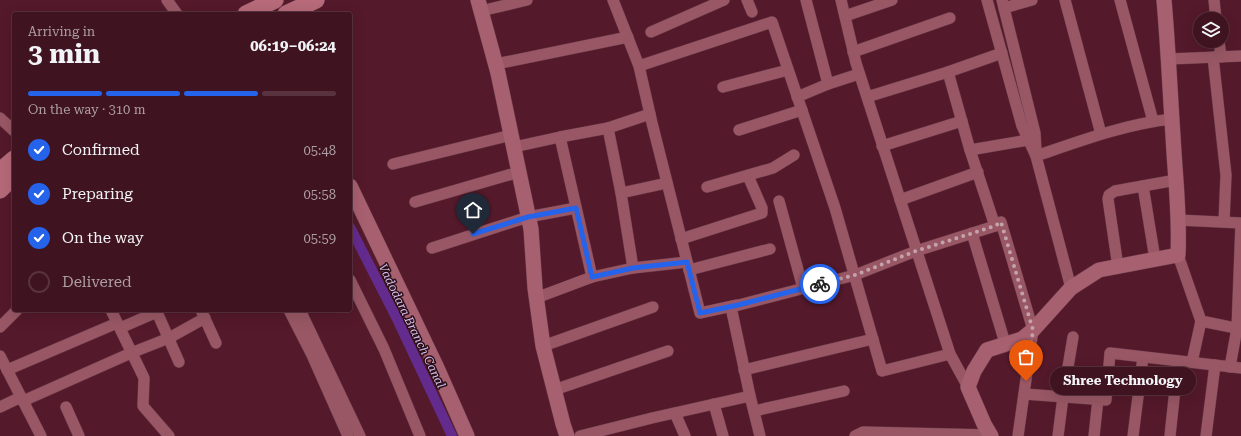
<!DOCTYPE html>
<html lang="en">
<head>
<meta charset="utf-8">
<style>
  :root { --surface:#3f1320; --page:#4a202d; --text:#f1f3f6; --muted:#ad9ea5; --line:#58323e; --accent:#2563eb }
  body { margin:0; font-family:"Roboto Serif",serif; background:var(--page); color:var(--text); height:100vh; display:flex; flex-direction:column; font-size:15px; white-space:nowrap }
  * { box-sizing:border-box; margin:0 }
  p { font-size:13px; color:var(--muted) }
  .icon { flex:none; width:22px; height:22px; fill:none; stroke:currentColor; stroke-width:2; stroke-linecap:round; stroke-linejoin:round }
  .map { position:relative; flex:1; overflow:hidden }
  .side { position:absolute; left:12px; top:12px; width:340px; height:300px; display:flex; flex-direction:column; background:var(--surface); border-radius:4px; box-shadow:0 4px 16px #0002,0 0 0 1px var(--line) }
  .side>* { flex:none }
  .fabs { position:absolute; left:1193px; top:12px; display:grid; gap:8px }
  .fabs a { display:grid; place-items:center; width:36px; height:36px; border-radius:50%; background:var(--surface); box-shadow:0 4px 16px #0002,0 0 0 1px var(--line); font-size:20px }
  .pin { position:absolute; display:grid; place-items:center; width:34px; height:34px; color:#fff; margin:-41px -17px; border-radius:50% 50% 50% 0; rotate:-45deg; box-shadow:0 0 4px #0007 }
  .pin .icon { rotate:45deg }
  .courier { position:absolute; display:grid; place-items:center; width:40px; height:40px; margin:-20px; border:3px solid #2563eb; border-radius:50%; background:#fff; color:#222; box-shadow:0 1px 5px #0007 }
  .bubble { position:absolute; height:28px; border-radius:14px; background:var(--surface); box-shadow:0 4px 16px #0002,0 0 0 1px var(--line); font-size:13px; font-weight:700; line-height:28px; text-align:center }
  .overview em { font-style:normal; font-weight:700 }
  .overview div { display:flex; flex-direction:column-reverse }
  .overview { display:flex; align-items:center; justify-content:space-between; height:68px; padding:0 16px }
  h1 { font-size:26px; font-weight:700; line-height:30px }
  .bar { display:grid; grid-template-columns:repeat(4,1fr); gap:6px 4px; align-content:center; height:48px; padding:0 16px }
  .bar i { height:5px; border-radius:3px; background:var(--line) }
  .bar .current { background:var(--accent) }
  .bar p { grid-column:span 4 }
  ol { padding:0 16px; list-style:none }
  li { display:flex; align-items:center; gap:12px; height:44px }
  li p { margin-inline-start:auto }
  li .icon { padding:4px; border-radius:50%; background:var(--accent); color:#fff; stroke-width:4 }
  li:last-child { color:var(--muted) }
  li i { width:22px; height:22px; border:2px solid var(--line); border-radius:50% }
  .map>svg:first-child { display:block }
</style>
</head>
<body>
<div class="map">
<svg width="1241" height="436" viewBox="0 0 1241 436">
  <rect width="100%" height="100%" fill="#54192a"/>
  <g fill="none" stroke-linecap="round" stroke-linejoin="round">
    <path stroke="#642b8f" stroke-width="10" d="M 350,227 L 397,319 L 452,436"/>
    <g stroke="#673948" stroke-width="12">
      <g id="street">
        <path d="M 167,0 L 177,14"/>
        <path d="M 613,0 L 639,66 L 772,22 L 835,208 L 882,371 L 950,354"/>
        <path d="M 747,0 L 752,12"/>
        <path d="M 841,0 L 856,63 L 950,354 L 968,387"/>
        <path d="M 987,0 L 1022,126 L 1036,156 L 1071,288"/>
        <path d="M 1002,0 L 1035,133 L 1036,151"/>
        <path d="M 1065,0 L 1101,134"/>
        <path d="M 1120,0 L 1153,121"/>
        <path d="M 1214,0 L 1216,19"/>
        <path d="M 1004,8 L 1032,0"/>
        <path d="M 481,11 L 527,0"/>
        <path d="M 845,16 L 892,0"/>
        <path d="M 651,32 L 724,0"/>
        <path d="M 1219,41 L 1221,57"/>
        <path d="M 853,52 L 950,18"/>
        <path d="M 1213,57 L 1226,175 L 1224,222"/>
        <path d="M 1169,59 L 1241,56"/>
        <path d="M 496,64 L 628,37"/>
        <path d="M 639,66 L 652,123 L 700,313 L 737,305"/>
        <path d="M 948,72 L 1002,53"/>
        <path d="M 828,84 L 859,74"/>
        <path d="M 723,87 L 788,70"/>
        <path d="M 797,97 L 828,84 L 806,0"/>
        <path d="M 867,97 L 948,72 L 970,150 L 995,226"/>
        <path d="M 0,118 L 14,131"/>
        <path d="M 608,128 L 650,114"/>
        <path d="M 739,130 L 802,110"/>
        <path d="M 882,146 L 962,121"/>
        <path d="M 514,147 L 560,137"/>
        <path d="M 970,150 L 1028,140"/>
        <path d="M 1036,156 C 1080,141 1125,124 1172,119"/>
        <path d="M 393,164 L 511,135"/>
        <path d="M 1143,186 L 1155,259"/>
        <path d="M 707,187 L 773,168 L 794,155"/>
        <path d="M 621,193 L 667,183"/>
        <path d="M 900,200 L 978,172"/>
        <path d="M 779,201 L 803,288"/>
        <path d="M 415,202 L 519,172"/>
        <path d="M 1178,220 L 1241,223 L 1237,328 L 1230,367"/>
        <path d="M 972,233 L 1005,343"/>
        <path d="M 681,239 L 762,213 L 762,208 L 748,176"/>
        <path d="M 432,248 L 528,217 L 576,208"/>
        <path d="M 1178,255 L 1201,321 L 1241,329"/>
        <path d="M 1118,267 L 1108,199 L 1109,195 L 1115,191 L 1176,180"/>
        <path d="M 689,270 L 770,249"/>
        <path d="M 592,277 L 633,268 L 687,262"/>
        <path d="M 350,280 L 384,349 L 420,436"/>
        <path d="M 536,298 L 592,277 L 560,137 L 608,128 L 621,193 L 633,268"/>
        <path d="M 111,310 L 144,378 L 143,406 L 169,436"/>
        <path d="M 156,310 L 179,362"/>
        <path d="M 201,310 L 216,343"/>
        <path d="M 289,310 L 312,355 L 348,436"/>
        <path d="M 300,310 L 360,436"/>
        <path d="M 0,327 L 17,310"/>
        <path d="M 120,328 L 157,312"/>
        <path d="M 543,346 L 653,307"/>
        <path d="M 0,356 L 41,436"/>
        <path d="M 1192,362 L 1201,321"/>
        <path d="M 7,370 L 117,323"/>
        <path d="M 744,370 L 873,339"/>
        <path d="M 554,390 L 668,351"/>
        <path d="M 1024,394 L 1106,400 L 1110,353 L 1241,368"/>
        <path d="M 750,396 L 731,307 L 855,275 L 916,251 L 995,226 L 1001,222 L 1033,330 L 1018,436"/>
        <path d="M 23,401 L 131,353 L 169,338 L 205,318"/>
        <path d="M 714,404 L 723,436"/>
        <path d="M 0,407 L 21,397"/>
        <path d="M 66,407 L 79,436"/>
        <path d="M 754,411 L 844,391"/>
        <path d="M 675,413 L 685,436"/>
        <path d="M 580,436 L 652,418 L 750,396 L 760,436"/>
        <path d="M 855,436 L 863,432 L 991,435"/>
        <path d="M 1058,436 L 1063,397 L 1073,337"/>
        <path d="M 1094,436 L 1098,399"/>
        <path d="M 1133,436 L 1143,357"/>
        <path d="M 1170,436 L 1178,361"/>
        <path d="M 1206,436 L 1215,365"/>
      </g>
    </g>
    <g stroke="#673948" stroke-width="16">
      <g id="secondary">
        <path d="M 478,0 L 498,73 L 531,229 L 535,288 L 543,346 L 563,424 L 567,436"/>
        <path d="M 350,186 L 437,368 L 467,436"/>
        <path d="M 991,436 L 984,424 L 968,387 L 974,371 L 987,350 L 1022,339 L 1033,330 L 1071,288 L 1099,270 L 1178,255 C 1180,215 1175,176 1173,136 C 1170,91 1168,45 1164,0"/>
      </g>
    </g>
    <g stroke="#673948" stroke-width="18">
      <g id="primary">
        <path d="M 246,14 L 275,0"/>
        <path d="M 286,14 L 316,0"/>
        <path d="M 0,171 L 14,159"/>
        <path d="M 0,190 L 14,176"/>
      </g>
    </g>
    <use href="#street" stroke="#995765" stroke-width="11"/>
    <use href="#secondary" stroke="#a76070" stroke-width="15"/>
    <use href="#primary" stroke="#b66a7a" stroke-width="17"/>
  </g>
  <g fill="none" stroke-linecap="round" stroke-linejoin="round">
    <path stroke="#c3a3ab" stroke-width="4" stroke-dasharray="0 7.2" d="M 820,284 L 855,275 L 916,251 L 995,226 L 1001,222 L 1033,330 L 1026,381"/>
    <path stroke="#2563eb" stroke-width="5" d="M 473,234 L 528,217 L 576,208 L 592,277 L 633,268 L 687,262 L 700,313 L 738,305 L 820,284"/>
  </g>
  <g text-anchor="middle" dominant-baseline="central" stroke-width="3" stroke-linejoin="round" paint-order="stroke">
    <g font-size="12" font-style="italic" fill="#d9c0f4" stroke="#2a1016">
      <text transform="translate(412 326) rotate(64)">Vadodara Branch Canal</text>
    </g>
  </g>
</svg>
<div class="fabs">
<a><svg class="icon" aria-label="layers" viewBox="0 0 24 24"><path d="M12 4l9 5-9 5-9-5zM3 14l9 5 9-5"/></svg></a>
</div>
<div class="pin" style="left:1026px;top:381px;background:#ea580c"><svg class="icon" aria-label="bag" viewBox="0 0 24 24"><path d="M5 8h14l-1 12H6zM9 8a3 3 0 0 1 6 0"/></svg></div>
<div class="pin" style="left:473px;top:234px;background:#1f2937"><svg class="icon" aria-label="home" viewBox="0 0 24 24"><path d="M3 11l9-7 9 7M6 9v11h12V9"/></svg></div>
<div class="courier" style="left:820px;top:284px"><svg class="icon" aria-label="bike" viewBox="0 0 24 24"><circle cx="6" cy="16" r="4"/><circle cx="18" cy="16" r="4"/><path d="M6 16l4-8h5l3 8M10 8l3 8H6M13 5h3"/></svg></div>
<div class="bubble" style="left:1050px;top:367px;width:146px">Shree Technology</div>
<section class="side">
<div class="overview"><div><h1>3 min</h1><p>Arriving in</p></div><em>06:19–06:24</em></div>
<div class="bar"><i class="current"></i><i class="current"></i><i class="current"></i><i></i><p>On the way · 310 m</p></div>
<ol>
<li><svg class="icon" aria-label="check" viewBox="0 0 24 24"><path d="M5 12l5 5 9-10"/></svg>Confirmed<p>05:48</p></li>
<li><svg class="icon" aria-label="check" viewBox="0 0 24 24"><path d="M5 12l5 5 9-10"/></svg>Preparing<p>05:58</p></li>
<li><svg class="icon" aria-label="check" viewBox="0 0 24 24"><path d="M5 12l5 5 9-10"/></svg>On the way<p>05:59</p></li>
<li><i></i>Delivered</li>
</ol>
</section>
</div>
</body>
</html>
